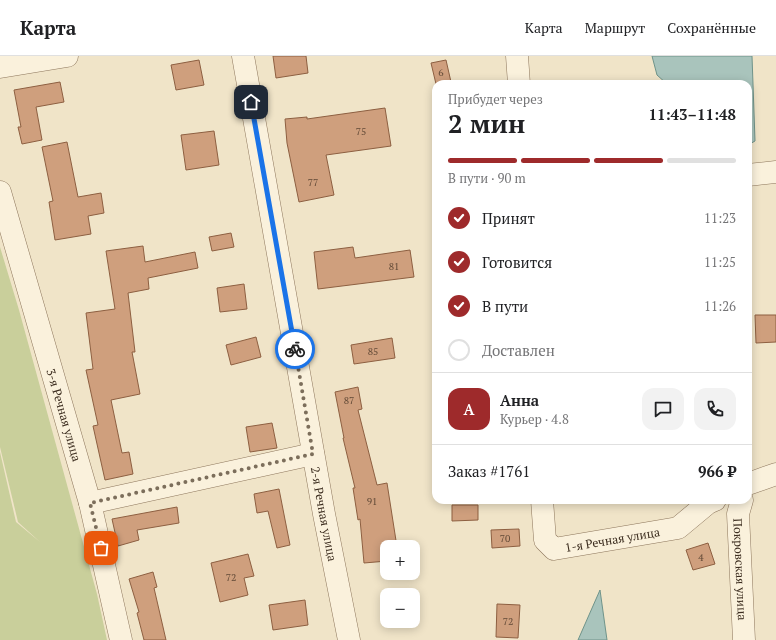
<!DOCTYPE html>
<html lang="ru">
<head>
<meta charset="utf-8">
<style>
  :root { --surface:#fff; --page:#f2f2f2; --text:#202124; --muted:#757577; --line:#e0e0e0; --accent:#9e2a2b }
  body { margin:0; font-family:"PT Serif",serif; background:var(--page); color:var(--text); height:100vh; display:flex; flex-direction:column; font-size:15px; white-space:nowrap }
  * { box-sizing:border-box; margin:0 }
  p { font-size:13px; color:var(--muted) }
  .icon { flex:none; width:22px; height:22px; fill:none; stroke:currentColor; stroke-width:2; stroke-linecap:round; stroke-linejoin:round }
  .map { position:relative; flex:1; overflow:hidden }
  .details { position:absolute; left:432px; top:24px; width:320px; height:424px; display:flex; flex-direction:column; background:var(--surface); border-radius:12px; box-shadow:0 2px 10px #0003 }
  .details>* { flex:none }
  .controls { position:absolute; left:380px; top:484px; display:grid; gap:8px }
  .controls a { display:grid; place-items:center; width:40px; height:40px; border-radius:8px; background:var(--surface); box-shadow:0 2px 10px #0003; font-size:20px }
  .pin { position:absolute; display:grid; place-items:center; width:34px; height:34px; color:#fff; margin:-17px; border-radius:8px; box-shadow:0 2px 6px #0006 }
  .courier { position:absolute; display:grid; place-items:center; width:40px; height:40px; margin:-20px; border:3px solid #1a73e8; border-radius:50%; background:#fff; color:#222; box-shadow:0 1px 5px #0007 }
  .summary em { font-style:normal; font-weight:700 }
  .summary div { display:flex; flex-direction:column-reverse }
  .summary { display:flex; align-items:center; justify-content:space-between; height:68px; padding:0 16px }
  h1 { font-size:26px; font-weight:700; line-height:30px }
  .bar { display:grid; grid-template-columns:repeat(4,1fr); gap:6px 4px; align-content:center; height:48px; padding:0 16px }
  .bar i { height:5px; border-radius:3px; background:var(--line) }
  .bar .selected { background:var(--accent) }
  .bar p { grid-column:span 4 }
  .line { display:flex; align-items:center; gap:10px; padding:0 16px; border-top:1px solid var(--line) }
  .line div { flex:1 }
  .round { display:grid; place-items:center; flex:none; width:42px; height:42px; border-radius:12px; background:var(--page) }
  ol { padding:0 16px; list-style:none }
  li { display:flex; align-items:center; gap:12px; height:44px }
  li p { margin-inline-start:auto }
  li .icon { padding:4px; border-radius:50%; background:var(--accent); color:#fff; stroke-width:4 }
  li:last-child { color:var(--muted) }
  li i { width:22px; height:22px; border:2px solid var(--line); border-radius:50% }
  header { display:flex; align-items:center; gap:24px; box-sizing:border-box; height:56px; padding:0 20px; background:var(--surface); border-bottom:1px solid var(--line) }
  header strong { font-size:19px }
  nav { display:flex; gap:22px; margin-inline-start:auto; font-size:14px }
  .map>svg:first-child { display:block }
</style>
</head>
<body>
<header>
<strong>Карта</strong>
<nav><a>Карта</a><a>Маршрут</a><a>Сохранённые</a></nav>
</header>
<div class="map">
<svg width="776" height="584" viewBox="0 0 776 584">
  <rect width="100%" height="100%" fill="#f0e4c8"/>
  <path fill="#c9cf9b" d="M 0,191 L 19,254 L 97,538 L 107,584 L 0,584 L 0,396 L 16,466 L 40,486 L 18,466 L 0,391 Z"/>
  <g fill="#a9c4bc" stroke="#6f938a">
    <path d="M 652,0 L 752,0 L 755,85 L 748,89 L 748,28 L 667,28 L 657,19 Z"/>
    <path d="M 600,534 L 607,584 L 578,584 Z"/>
  </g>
  <g fill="#cf9f7d" stroke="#8d5f41">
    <path d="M 273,0 L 306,0 L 308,17 L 276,22 Z"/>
    <path d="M 199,4 L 204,29 L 176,34 L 171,9 Z"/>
    <path d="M 446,4 L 451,26 L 436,28 L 431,7 Z"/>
    <path d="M 60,26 L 64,46 L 36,51 L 42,84 L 22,88 L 18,71 L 21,71 L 14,34 Z"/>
    <path d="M 385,52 L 391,90 L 326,99 L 334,139 L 299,146 L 287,87 L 285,63 L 307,61 L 307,63 Z"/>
    <path d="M 214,75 L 219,109 L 186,114 L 181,79 Z"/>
    <path d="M 67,86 L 78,141 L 101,137 L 104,157 L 88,160 L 91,178 L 55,184 L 49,146 L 53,145 L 42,91 Z"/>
    <path d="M 231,177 L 234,191 L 212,195 L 209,181 Z"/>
    <path d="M 143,190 L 145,206 L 195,196 L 198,212 L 148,222 L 149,233 L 128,237 L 135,296 L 132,296 L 140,338 L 111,344 L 122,397 L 129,396 L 133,418 L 105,424 L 93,370 L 98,369 L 86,314 L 93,313 L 86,257 L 115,253 L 106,195 Z"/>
    <path d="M 353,191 L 355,202 L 410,194 L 414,221 L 318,233 L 314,196 Z"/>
    <path d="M 244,228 L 247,253 L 220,256 L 217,232 Z"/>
    <path d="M 755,259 L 776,259 L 776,286 L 756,287 Z"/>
    <path d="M 256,281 L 261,301 L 231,309 L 226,289 Z"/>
    <path d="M 392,282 L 395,302 L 354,308 L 351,289 Z"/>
    <path d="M 358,331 L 362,353 L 358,354 L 377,429 L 387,427 L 397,491 L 387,491 L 387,505 L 364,507 L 360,463 L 358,464 L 353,432 L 355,432 L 343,382 L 344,382 L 335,336 Z"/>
    <path d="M 272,367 L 277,392 L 250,396 L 246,371 Z"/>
    <path d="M 279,433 L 290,489 L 277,492 L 268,455 L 257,457 L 254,438 Z"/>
    <path d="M 452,449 L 478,449 L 478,464 L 452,465 Z"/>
    <path d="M 177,451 L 179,467 L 137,474 L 139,484 L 118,490 L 112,463 Z"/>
    <path d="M 519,473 L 520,490 L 492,492 L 491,474 Z"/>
    <path d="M 708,487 L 715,508 L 693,514 L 686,494 Z"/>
    <path d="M 248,498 L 254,520 L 244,522 L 248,539 L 220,546 L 211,507 Z"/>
    <path d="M 153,516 L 157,531 L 154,532 L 166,584 L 144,584 L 137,557 L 139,556 L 129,523 Z"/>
    <path d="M 305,544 L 308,569 L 273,574 L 269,549 Z"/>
    <path d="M 497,548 L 520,549 L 518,582 L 496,581 Z"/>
  </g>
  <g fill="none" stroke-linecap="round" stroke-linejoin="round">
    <g stroke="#8d765c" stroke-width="23">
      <g id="minor">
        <path id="s1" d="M 243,0 L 324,458 L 349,584"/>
        <path d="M 517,0 L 519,28"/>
        <path d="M 0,11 L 67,0"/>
        <path d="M 748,119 L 776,116"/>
        <path id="s2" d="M 0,136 L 90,447 L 121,584"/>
        <path d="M 748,428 L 776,418"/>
        <path id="s3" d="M 542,444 L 545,484 L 554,493 L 678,472 L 708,447 L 715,444"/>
        <path id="s4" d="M 742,444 L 738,458 L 744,584"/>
        <path d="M 90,447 L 313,398"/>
      </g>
    </g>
    <use href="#minor" stroke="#faf1dc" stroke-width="22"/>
  </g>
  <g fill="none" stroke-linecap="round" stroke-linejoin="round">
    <path stroke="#7c6e5b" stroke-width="4" stroke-dasharray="0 7.2" d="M 101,492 L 90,447 L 313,398 L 295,293"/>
    <path stroke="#1a73e8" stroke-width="5" d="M 251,46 L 295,293"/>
  </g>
  <g text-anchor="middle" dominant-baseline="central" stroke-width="4" stroke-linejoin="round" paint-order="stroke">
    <g font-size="10" fill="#624a37">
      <text x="441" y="16">6</text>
      <text x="361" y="75">75</text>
      <text x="313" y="126">77</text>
      <text x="394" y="210">81</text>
      <text x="373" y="295">85</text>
      <text x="349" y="344">87</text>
      <text x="372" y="445">91</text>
      <text x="505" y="482">70</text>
      <text x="701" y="501">4</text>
      <text x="231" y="521">72</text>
      <text x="508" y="565">72</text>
    </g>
    <g font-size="12" fill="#3d2e20" stroke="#f7eed8">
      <text stroke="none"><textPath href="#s2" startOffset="232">3-я Речная улица</textPath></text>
      <text stroke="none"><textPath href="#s1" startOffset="465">2-я Речная улица</textPath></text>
      <text stroke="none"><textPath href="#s3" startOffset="112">1-я Речная улица</textPath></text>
      <text stroke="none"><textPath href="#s4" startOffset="70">Покровская улица</textPath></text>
    </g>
  </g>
</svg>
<div class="controls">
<a>+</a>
<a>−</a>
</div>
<div class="pin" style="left:101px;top:492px;background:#ea580c"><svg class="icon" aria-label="bag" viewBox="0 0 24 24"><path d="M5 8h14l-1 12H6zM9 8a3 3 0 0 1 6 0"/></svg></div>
<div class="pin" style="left:251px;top:46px;background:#1f2937"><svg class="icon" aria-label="home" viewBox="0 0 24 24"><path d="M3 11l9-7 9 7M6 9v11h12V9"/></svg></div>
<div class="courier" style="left:295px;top:293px"><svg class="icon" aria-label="bike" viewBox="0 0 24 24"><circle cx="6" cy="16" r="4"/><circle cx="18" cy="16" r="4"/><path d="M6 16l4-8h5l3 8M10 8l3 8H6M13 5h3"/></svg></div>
<section class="details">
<div class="summary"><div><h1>2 мин</h1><p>Прибудет через</p></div><em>11:43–11:48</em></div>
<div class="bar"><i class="selected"></i><i class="selected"></i><i class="selected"></i><i></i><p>В пути · 90 m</p></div>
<ol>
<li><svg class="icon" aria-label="check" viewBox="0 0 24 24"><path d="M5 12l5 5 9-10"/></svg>Принят<p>11:23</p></li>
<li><svg class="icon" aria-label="check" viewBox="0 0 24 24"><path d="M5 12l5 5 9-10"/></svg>Готовится<p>11:25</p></li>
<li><svg class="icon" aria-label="check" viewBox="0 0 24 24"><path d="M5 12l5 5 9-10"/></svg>В пути<p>11:26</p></li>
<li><i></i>Доставлен</li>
</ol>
<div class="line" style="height:72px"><b class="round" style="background:var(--accent);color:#fff">А</b><div><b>Анна</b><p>Курьер · 4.8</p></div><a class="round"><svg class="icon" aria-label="chat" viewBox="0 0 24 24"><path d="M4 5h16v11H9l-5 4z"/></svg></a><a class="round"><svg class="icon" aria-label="phone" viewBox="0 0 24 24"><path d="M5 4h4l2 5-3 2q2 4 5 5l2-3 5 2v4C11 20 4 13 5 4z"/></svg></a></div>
<div class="line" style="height:52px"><div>Заказ #1761</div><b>966 ₽</b></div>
</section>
</div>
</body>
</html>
